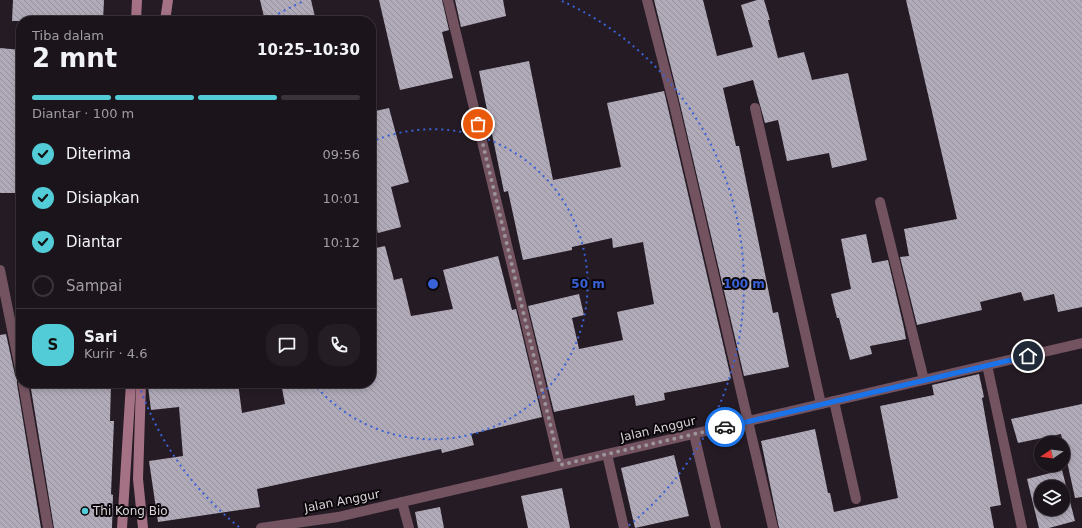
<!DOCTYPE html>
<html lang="id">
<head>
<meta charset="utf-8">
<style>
  :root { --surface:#1c141b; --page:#251d24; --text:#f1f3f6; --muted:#a09ea3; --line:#3a333a; --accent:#52ccd6 }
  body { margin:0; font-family:"DejaVu Sans",sans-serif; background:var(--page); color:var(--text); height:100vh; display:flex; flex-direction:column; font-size:15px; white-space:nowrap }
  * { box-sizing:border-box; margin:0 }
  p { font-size:13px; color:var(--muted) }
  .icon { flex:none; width:22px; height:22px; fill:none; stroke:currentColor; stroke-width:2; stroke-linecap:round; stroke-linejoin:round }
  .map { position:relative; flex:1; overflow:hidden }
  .panel { position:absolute; left:16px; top:16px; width:360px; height:372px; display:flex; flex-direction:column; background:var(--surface); border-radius:16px; box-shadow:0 2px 6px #0003,0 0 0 1px var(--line) }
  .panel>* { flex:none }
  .needle { width:26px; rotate:257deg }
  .controls { position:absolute; left:1034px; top:436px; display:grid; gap:8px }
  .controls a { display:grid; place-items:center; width:36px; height:36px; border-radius:50%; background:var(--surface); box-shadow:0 2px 6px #0003,0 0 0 1px var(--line); font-size:20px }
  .pin { position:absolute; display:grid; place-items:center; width:34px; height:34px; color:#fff; margin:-17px; border:2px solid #fff; border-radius:50%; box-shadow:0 1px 4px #0007 }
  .courier { position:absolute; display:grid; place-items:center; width:40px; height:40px; margin:-20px; border:3px solid #1a73e8; border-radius:50%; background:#fff; color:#222; box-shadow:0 1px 5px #0007 }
  .overview em { font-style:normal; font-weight:800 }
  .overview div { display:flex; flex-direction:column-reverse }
  .overview { display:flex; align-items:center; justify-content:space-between; height:68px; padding:0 16px }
  h1 { font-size:26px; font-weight:800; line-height:30px }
  .bar { display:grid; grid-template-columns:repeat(4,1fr); gap:6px 4px; align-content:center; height:48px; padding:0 16px }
  .bar i { height:5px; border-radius:3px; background:var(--line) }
  .bar .selected { background:var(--accent) }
  .bar p { grid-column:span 4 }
  .line { display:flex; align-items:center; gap:10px; padding:0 16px; border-top:1px solid var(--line) }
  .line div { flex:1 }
  .round { display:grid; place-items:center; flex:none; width:42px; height:42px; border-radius:16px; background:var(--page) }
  ol { padding:0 16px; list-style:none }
  li { display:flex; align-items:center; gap:12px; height:44px }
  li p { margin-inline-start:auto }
  li .icon { padding:4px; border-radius:50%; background:var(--accent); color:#111; stroke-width:4 }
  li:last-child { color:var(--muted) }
  li i { width:22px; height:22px; border:2px solid var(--line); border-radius:50% }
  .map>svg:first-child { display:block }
</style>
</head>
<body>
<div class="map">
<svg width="1082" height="528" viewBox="0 0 1082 528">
  <defs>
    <pattern id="building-back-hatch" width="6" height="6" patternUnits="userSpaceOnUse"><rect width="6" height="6" fill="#b0aab9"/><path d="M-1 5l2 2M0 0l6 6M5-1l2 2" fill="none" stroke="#94909b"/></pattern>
  </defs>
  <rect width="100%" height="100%" fill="#251b24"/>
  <g fill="url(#building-back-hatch)" fill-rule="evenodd">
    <path d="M 13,0 L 104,0 L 103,21 L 12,21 Z"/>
    <path d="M 260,0 L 311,0 L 316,21 L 265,21 Z"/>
    <path d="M 379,0 L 442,0 L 449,30 L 442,32 L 453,78 L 400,90 Z"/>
    <path d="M 455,0 L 503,0 L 506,16 L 461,27 Z"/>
    <path d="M 654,0 L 703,0 L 717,56 L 753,47 L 741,5 L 757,0 L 764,0 L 770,20 L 768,20 L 778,58 L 804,52 L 812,80 L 848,73 L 867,160 L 832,168 L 829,153 L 787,161 L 778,120 L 765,123 L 753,80 L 723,88 L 736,146 L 739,146 L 773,313 L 778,312 L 789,367 L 744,376 L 680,104 Z"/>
    <path d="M 906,0 L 1082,0 L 1082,307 L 1058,312 L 1054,294 L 1024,301 L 1021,292 L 980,302 L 982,310 L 917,325 L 900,257 L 909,256 L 904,229 L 957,219 Z"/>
    <path d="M 0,48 L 21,50 L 21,193 L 0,193 Z"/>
    <path d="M 529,61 L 553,180 L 621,167 L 607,103 L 664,91 L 731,378 L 729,379 L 730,380 L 664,393 L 665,400 L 636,406 L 634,395 L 554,412 L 528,306 L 579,294 L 584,315 L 572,318 L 579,349 L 623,340 L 617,312 L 654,304 L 643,242 L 613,248 L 612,238 L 572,247 L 572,250 L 523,260 L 508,191 L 504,192 L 479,71 Z"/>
    <path d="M 389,108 L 409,182 L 391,187 L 401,227 L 378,233 L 371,205 L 371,201 L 376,199 L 371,178 L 371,112 Z"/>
    <path d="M 866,234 L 872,263 L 888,260 L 904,328 L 906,339 L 870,346 L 872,354 L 850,360 L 839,318 L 837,318 L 831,294 L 851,289 L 841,239 Z"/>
    <path d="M 385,246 L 394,280 L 402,278 L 411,316 L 453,309 L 443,270 L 498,256 L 512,310 L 516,309 L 542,417 L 471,434 L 474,445 L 442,453 L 441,449 L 257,489 L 260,507 L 158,522 L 149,461 L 183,456 L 179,407 L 151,410 L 148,386 L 165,384 L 165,383 L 238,383 L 242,413 L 285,404 L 281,383 L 371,383 L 371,249 Z"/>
    <path d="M 6,334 L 15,375 L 17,380 L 17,384 L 41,528 L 0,528 L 0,335 Z"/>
    <path d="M 979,374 L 984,397 L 982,398 L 1001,505 L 990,507 L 994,528 L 779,528 L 761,441 L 815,429 L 828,493 L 830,493 L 834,512 L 898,498 L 880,406 L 934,395 L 932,385 Z"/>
    <path d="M 30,383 L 111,383 L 110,421 L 114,421 L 111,494 L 113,495 L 112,528 L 54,528 Z"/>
    <path d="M 1082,404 L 1082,497 L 1075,498 L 1061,434 L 1018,443 L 1011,419 Z"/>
    <path d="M 674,455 L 689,516 L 635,528 L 621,468 Z"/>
    <path d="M 1062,470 L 1075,521 L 1049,528 L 1039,528 L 1027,479 ZM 1041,487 L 1063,487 L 1063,509 L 1041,509 Z"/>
    <path d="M 562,488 L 570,528 L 528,528 L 521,496 Z"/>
    <path d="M 440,507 L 444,528 L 418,528 L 415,512 Z"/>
  </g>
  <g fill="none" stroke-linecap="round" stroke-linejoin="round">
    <path stroke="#735360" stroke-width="10" d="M 834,401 L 856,499"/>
    <g stroke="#735360" stroke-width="10">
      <path d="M 448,0 L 560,465"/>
      <path d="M 647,0 L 674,105 L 773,528"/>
      <path d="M 755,108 L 821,404"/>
      <path d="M 880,202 L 924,380"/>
      <path d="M 0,270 L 21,374"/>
      <path d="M 987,365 L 1022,528"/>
      <path d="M 23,383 L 48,528"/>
      <path d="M 694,434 L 716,528"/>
      <path d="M 607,454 L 624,528"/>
      <path d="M 402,502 L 409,528"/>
      <path d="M 261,528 L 338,517 L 1082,343"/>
    </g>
    <g stroke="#a47185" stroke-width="10">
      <path d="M 136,21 L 137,0"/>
      <path d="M 165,21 L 168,0"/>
      <path d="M 141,383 L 138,479 L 143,528"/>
      <path d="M 122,528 L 131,383"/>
    </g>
  </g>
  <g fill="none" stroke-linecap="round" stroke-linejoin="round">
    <path stroke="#9c949b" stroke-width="4" stroke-dasharray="0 7.2" d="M 478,124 L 560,465 L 725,427"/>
    <path stroke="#1a73e8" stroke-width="5" d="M 725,427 L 1028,356"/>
  </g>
  <g fill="none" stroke="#3a62d8" stroke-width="2" stroke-dasharray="2 4">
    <path d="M371 142A155 155 0 1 1 314 384"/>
    <path d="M239 527A311 311 0 0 1 139 385M268 20A311 311 0 0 1 304 1M562 1A311 311 0 0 1 627 527"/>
  </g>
  <circle fill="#52ccd6" stroke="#0b070b" stroke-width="1.5" cx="85" cy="511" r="4"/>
  <g text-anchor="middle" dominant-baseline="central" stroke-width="4" stroke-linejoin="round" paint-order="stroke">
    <g font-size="12" fill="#dcd5db" stroke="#0b070b">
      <text transform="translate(658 429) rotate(-13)">Jalan Anggur</text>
      <text transform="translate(342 501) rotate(-11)">Jalan Anggur</text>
    </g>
    <g font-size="12" fill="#dcd5db" stroke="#0b070b" text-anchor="start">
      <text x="93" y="511">Thi Kong Bio</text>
    </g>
  </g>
  <circle cx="433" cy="284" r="6" fill="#3a62d8" stroke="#0b070b" stroke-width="2"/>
  <g font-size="12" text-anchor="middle" font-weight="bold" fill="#3a62d8" stroke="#0b070b" stroke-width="4" stroke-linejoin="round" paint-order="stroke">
    <text x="588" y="288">50 m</text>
    <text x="744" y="288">100 m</text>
  </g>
</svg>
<div class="controls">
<a><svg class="needle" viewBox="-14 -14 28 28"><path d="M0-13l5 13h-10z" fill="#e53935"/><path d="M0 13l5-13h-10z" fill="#a09ea3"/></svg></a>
<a><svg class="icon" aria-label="layers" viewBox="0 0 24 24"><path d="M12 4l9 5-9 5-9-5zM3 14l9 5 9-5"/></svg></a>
</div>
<div class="pin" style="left:478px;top:124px;background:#ea580c"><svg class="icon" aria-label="bag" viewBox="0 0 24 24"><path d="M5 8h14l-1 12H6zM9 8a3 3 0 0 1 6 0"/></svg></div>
<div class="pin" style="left:1028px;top:356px;background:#1f2937"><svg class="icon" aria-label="home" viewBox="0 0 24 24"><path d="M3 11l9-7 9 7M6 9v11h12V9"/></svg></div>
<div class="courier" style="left:725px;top:427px"><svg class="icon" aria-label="car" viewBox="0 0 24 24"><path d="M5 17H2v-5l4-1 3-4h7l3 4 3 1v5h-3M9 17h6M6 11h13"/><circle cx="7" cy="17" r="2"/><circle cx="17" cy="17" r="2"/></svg></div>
<section class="panel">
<div class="overview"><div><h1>2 mnt</h1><p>Tiba dalam</p></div><em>10:25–10:30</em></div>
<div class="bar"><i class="selected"></i><i class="selected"></i><i class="selected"></i><i></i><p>Diantar · 100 m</p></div>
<ol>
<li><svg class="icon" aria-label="check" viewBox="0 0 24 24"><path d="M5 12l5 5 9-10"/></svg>Diterima<p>09:56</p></li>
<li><svg class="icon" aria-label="check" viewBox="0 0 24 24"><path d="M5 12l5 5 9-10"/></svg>Disiapkan<p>10:01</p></li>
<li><svg class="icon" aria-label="check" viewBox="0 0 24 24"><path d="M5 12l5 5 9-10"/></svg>Diantar<p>10:12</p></li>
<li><i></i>Sampai</li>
</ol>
<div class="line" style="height:72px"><b class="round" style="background:var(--accent);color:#111">S</b><div><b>Sari</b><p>Kurir · 4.6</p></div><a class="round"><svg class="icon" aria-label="chat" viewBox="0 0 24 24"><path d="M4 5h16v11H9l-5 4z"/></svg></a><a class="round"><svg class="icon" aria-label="phone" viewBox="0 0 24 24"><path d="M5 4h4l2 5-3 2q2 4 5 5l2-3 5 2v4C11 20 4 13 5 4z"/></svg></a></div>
</section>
</div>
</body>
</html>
